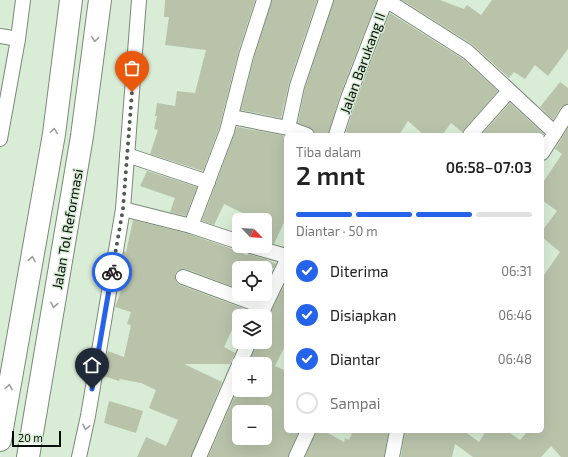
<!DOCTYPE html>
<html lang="id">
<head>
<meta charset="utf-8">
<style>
  :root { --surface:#fff; --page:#f6f6f6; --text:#222; --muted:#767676; --line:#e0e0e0; --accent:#2563eb }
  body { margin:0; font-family:"Exo 2",sans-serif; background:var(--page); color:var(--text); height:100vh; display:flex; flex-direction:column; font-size:15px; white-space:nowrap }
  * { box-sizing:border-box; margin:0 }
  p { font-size:13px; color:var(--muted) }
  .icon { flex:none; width:22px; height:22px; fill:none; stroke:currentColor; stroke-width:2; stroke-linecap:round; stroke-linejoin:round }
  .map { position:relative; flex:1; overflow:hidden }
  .side { position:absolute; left:284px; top:133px; width:260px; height:300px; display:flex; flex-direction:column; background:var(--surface); border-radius:6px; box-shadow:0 4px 16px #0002 }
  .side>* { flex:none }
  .needle { width:26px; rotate:115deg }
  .fabs { position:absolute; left:232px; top:213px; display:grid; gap:8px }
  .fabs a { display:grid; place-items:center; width:40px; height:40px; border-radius:6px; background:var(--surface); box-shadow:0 4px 16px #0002; font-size:20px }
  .scale { position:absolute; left:12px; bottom:10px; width:49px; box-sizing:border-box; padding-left:4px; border:2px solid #080f08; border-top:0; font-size:11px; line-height:14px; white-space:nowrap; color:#080f08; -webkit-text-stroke:3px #d8ecd6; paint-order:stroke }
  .pin { position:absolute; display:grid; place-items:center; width:34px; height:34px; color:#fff; margin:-41px -17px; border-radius:50% 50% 50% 0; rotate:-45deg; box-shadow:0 0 4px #0007 }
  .pin .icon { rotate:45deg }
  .courier { position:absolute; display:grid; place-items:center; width:40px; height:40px; margin:-20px; border:3px solid #2563eb; border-radius:50%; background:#fff; color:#222; box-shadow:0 1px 5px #0007 }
  .head em { font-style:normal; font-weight:600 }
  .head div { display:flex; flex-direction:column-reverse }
  .head { display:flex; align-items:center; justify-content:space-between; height:68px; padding:0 12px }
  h1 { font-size:26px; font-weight:600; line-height:30px }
  .bar { display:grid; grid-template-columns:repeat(4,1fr); gap:6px 4px; align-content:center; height:48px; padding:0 12px }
  .bar i { height:5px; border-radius:3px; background:var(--line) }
  .bar .active { background:var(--accent) }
  .bar p { grid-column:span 4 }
  ol { padding:0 12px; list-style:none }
  li { display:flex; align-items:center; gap:12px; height:44px }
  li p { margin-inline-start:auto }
  li .icon { padding:4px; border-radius:50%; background:var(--accent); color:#fff; stroke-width:4 }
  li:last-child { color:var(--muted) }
  li i { width:22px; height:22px; border:2px solid var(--line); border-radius:50% }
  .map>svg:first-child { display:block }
</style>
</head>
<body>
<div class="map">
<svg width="568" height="457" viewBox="0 0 568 457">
  <rect width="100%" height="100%" fill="#d8ecd6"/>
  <g fill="#b9c3aa" fill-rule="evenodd">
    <path d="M 165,0 L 255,0 L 238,53 L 219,128 L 203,171 L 150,154 L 158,130 L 154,129 L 157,116 L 155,116 L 157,103 L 175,106 L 177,91 L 195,93 L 206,50 L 165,45 L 169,17 L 164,17 Z"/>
    <path d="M 272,0 L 317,0 L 289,83 L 281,118 L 241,110 L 254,58 Z"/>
    <path d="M 334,0 L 377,0 L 340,95 L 328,135 L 315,135 L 313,129 L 298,123 L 305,88 Z"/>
    <path d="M 402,0 L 440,0 L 464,9 L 467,5 L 481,15 L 492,0 L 568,0 L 568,49 L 548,76 L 535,65 L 525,79 L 514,72 L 509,78 L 473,45 Z"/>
    <path d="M 390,13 L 463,59 L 498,91 L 462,132 L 451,123 L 442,135 L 424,135 L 408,121 L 399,135 L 355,135 L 346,132 L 356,101 Z"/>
    <path d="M 560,82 L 568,88 L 568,104 L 561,107 L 553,120 L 540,107 Z"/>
    <path d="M 510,103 L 544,134 L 542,137 L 542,135 L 481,135 Z"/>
    <path d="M 237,127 L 286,136 L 286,218 L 274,244 L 265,241 L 265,220 L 248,220 L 249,216 L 224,204 L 214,225 L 202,221 Z"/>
    <path d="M 568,128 L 568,457 L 561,457 L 551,446 L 541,457 L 473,457 L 455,444 L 452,457 L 401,457 L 405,431 L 464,431 L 479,442 L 486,431 L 507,431 L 520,440 L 528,431 L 542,431 L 542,278 L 560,252 L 542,237 L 542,231 L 557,211 L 542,200 L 542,184 L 562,154 L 555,149 Z"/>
    <path d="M 147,171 L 197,187 L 186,216 L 170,212 L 175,198 L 140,186 Z"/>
    <path d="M 133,220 L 189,234 L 235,250 L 247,255 L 248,254 L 266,259 L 276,264 L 274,268 L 239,268 L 239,289 L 186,269 L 178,270 L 175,274 L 175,279 L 177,283 L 180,285 L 242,308 L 224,347 L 235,353 L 230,364 L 184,364 L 222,382 L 191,457 L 137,457 L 146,437 L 166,446 L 178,420 L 149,408 L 156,390 L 141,383 L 120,379 L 119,381 L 103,376 L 108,351 L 124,357 L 131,325 L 127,324 L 131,312 L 115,307 L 121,291 L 118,290 L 124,271 L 121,270 L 124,251 L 126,252 Z"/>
    <path d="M 286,282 L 286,344 L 275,366 L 286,371 L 286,431 L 299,431 L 288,457 L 208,457 L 238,389 L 239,390 L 265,390 L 265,364 L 249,364 L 257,342 L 265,342 L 265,323 ZM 239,412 L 265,412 L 265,438 L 239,438 Z"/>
    <path d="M 109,401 L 143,411 L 136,433 L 104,423 Z"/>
    <path d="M 316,431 L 324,431 L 344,442 L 345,438 L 349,440 L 353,431 L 382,431 L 388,434 L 384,457 L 305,457 Z"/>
  </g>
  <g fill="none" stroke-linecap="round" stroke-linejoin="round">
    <g stroke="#788a77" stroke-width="16">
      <g id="minor">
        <path d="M 0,36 L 18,39"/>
        <path d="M 232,117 L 288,128 L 307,135"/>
        <path d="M 288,128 L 297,86 L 326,0"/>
        <path d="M 555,133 L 568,112"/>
        <path d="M 336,135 L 348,98 L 385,2 L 394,5 L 468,52 L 555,133 L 542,153"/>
        <path d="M 470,135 L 509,91"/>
        <path d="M 0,139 L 18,39 L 23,0"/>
        <path d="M 127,155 L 208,182"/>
        <path d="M 123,209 L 191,226 L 239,242"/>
        <path d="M 191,226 L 227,131 L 246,56 L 264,0"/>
        <path d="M 251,246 L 286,256"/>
        <path d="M 183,277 L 264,307"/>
        <path d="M 260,316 L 286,262"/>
        <path d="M 79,457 L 88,416 L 123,209 L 139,0"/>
        <path d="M 199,457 L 249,342"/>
        <path d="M 296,457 L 308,431"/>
        <path d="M 392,457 L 397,431"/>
      </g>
    </g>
    <g stroke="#788a77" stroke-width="24">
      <g id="motorway">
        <path d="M 0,440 L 54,134 L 71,0"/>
        <path d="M 28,457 L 82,136 L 100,0"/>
      </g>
    </g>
    <use href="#minor" stroke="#fff" stroke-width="14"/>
    <use href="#motorway" stroke="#fff" stroke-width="22"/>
  </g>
  <defs><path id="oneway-chevron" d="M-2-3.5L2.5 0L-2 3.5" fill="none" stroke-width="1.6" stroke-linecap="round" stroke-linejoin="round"/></defs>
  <g stroke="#9c9f9c">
    <use href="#oneway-chevron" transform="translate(95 39) rotate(97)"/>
    <use href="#oneway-chevron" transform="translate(54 131) rotate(-82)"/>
    <use href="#oneway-chevron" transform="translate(32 259) rotate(-80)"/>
    <use href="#oneway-chevron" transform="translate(54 305) rotate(100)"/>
    <use href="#oneway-chevron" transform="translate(9 387) rotate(-80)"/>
    <use href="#oneway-chevron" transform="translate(86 427) rotate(102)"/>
  </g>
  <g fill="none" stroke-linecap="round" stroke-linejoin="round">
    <path stroke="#515c50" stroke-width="4" stroke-dasharray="0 7.2" d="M 112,272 L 123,209 L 132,92"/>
    <path stroke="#2563eb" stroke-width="5" d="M 92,389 L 112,272"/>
  </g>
  <g text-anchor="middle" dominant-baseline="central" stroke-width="3" stroke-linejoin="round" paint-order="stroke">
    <g font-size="14" fill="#080f08" stroke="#d8ecd6">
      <text transform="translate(362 63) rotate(-70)">Jalan Barukang II</text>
      <text transform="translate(67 229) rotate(-80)">Jalan Tol Reformasi</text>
    </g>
  </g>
</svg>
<div class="fabs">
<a><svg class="needle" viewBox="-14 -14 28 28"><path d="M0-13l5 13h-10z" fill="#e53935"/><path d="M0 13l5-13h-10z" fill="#767676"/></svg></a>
<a><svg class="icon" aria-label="locate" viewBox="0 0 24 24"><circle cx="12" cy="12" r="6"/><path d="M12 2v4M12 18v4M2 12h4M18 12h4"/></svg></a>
<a><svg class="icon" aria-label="layers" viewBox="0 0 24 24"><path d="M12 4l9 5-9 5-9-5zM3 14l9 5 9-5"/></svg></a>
<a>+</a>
<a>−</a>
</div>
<div class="scale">20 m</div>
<div class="pin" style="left:132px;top:92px;background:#ea580c"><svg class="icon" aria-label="bag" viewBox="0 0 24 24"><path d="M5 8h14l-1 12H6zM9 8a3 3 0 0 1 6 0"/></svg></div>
<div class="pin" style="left:92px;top:389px;background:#1f2937"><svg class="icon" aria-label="home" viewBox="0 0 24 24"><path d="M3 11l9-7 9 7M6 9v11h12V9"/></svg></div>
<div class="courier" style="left:112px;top:272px"><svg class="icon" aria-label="bike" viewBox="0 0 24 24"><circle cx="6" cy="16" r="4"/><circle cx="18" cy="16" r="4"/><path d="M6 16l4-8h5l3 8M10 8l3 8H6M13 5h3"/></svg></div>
<section class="side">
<div class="head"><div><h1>2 mnt</h1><p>Tiba dalam</p></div><em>06:58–07:03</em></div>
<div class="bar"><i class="active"></i><i class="active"></i><i class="active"></i><i></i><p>Diantar · 50 m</p></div>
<ol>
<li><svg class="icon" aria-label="check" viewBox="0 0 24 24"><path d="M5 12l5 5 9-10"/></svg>Diterima<p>06:31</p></li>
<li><svg class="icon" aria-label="check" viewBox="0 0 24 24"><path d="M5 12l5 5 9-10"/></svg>Disiapkan<p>06:46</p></li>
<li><svg class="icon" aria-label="check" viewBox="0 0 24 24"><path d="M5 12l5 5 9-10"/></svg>Diantar<p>06:48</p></li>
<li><i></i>Sampai</li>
</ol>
</section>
</div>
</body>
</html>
